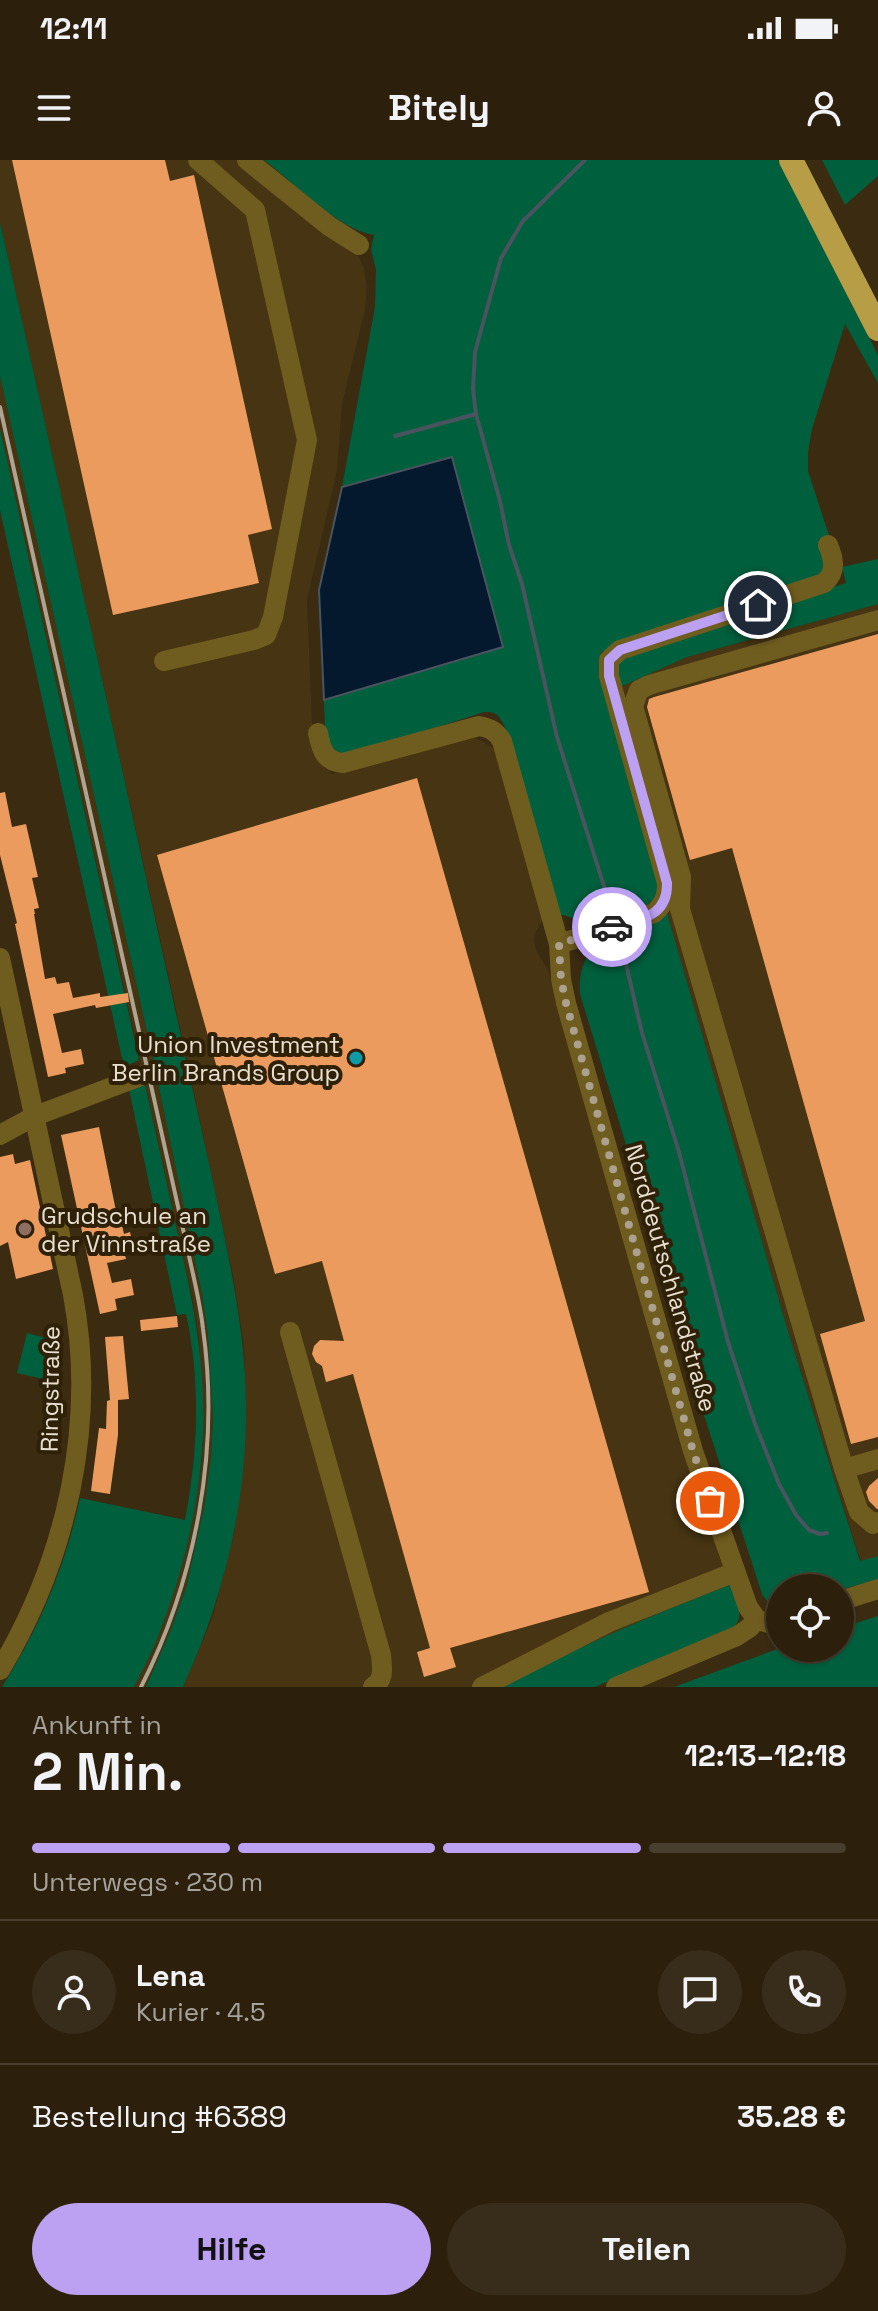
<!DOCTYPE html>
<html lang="de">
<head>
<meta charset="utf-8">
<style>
  :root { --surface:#2c200d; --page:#382d1b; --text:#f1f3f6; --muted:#a6a39d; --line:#483e2e; --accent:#bca0f2 }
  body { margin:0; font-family:"Space Grotesk",sans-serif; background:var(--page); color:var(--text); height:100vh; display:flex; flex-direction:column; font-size:30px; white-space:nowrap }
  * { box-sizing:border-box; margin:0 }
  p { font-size:26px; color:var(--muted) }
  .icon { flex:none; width:44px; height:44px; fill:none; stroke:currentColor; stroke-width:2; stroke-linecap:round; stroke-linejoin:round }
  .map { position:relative; height:1527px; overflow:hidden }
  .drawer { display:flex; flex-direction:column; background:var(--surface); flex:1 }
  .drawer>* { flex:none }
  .buttons { position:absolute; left:766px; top:1414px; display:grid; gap:16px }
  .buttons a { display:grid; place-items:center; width:88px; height:88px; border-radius:50%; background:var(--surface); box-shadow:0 2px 6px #0004,0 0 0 2px var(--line); font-size:40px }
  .pin { position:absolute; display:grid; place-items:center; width:68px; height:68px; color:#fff; margin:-34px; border:4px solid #fff; border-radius:50%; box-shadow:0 2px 8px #0007 }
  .courier { position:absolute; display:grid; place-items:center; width:80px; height:80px; margin:-40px; border:6px solid #bca0f2; border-radius:50%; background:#fff; color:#222; box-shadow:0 2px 10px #0007 }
  .overview em { font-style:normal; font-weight:600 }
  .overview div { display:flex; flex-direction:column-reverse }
  .overview { display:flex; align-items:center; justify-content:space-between; height:136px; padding:0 32px }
  h1 { font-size:52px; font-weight:600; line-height:60px }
  .bar { display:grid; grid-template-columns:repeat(4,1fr); gap:12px 8px; align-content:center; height:96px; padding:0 32px }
  .bar i { height:10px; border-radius:6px; background:var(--line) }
  .bar .selected { background:var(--accent) }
  .bar p { grid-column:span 4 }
  .line { display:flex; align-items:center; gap:20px; padding:0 32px; border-top:2px solid var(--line) }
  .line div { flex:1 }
  .round { display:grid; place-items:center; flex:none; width:84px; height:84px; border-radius:42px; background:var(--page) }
  .primary-button { display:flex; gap:16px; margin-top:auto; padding:16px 32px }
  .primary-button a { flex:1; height:92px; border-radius:48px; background:var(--accent); color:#111; font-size:32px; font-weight:600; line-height:92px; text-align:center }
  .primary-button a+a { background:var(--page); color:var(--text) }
  .status { display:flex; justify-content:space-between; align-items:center; height:56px; padding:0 40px; background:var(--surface); direction:ltr }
  .status svg { height:22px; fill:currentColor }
  header { display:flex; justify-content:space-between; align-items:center; height:104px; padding:0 32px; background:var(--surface); font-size:36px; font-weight:600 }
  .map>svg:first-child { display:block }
</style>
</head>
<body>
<div class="status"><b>12:11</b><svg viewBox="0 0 49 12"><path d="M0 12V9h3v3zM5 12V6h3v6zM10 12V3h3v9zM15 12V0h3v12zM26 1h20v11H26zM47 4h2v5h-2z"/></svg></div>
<header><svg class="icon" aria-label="menu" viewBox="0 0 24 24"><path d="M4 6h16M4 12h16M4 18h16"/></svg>Bitely<svg class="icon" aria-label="person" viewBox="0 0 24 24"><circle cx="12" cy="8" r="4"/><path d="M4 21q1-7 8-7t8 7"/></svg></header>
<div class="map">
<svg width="878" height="1527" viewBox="0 0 878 1527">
  <rect width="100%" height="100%" fill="#3a2b11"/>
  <g fill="#463412">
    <path d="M 0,0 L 241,0 L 356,91 L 364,108 L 367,126 L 365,150 L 342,244 L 337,311 L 307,440 L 313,585 L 322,602 L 332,614 L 450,579 L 474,577 L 492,587 L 498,595 L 543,760 L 536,771 L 534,780 L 536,790 L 548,810 L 685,1297 L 732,1424 L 501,1527 L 183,1527 L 212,1459 L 234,1374 L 244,1300 L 246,1258 L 244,1186 L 233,1115 L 181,872 L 0,62 Z"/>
    <path d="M 0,216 L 152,894 L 202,1134 L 208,1175 L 213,1258 L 211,1297 L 204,1348 L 186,1428 L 170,1472 L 146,1527 L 134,1527 L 162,1467 L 186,1389 L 195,1345 L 202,1300 L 203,1267 L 199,1178 L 192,1135 L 0,268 Z"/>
    <path d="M 878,444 L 878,1396 L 861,1402 L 787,1168 L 667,753 L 618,528 L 687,497 Z"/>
  </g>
  <g fill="#00603e">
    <path d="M 264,0 L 778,0 L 878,195 L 878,223 L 845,164 L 812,269 L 808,292 L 808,311 L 833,388 L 829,405 L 815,420 L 601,492 L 599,501 L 660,734 L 646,746 L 588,765 L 564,755 L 559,755 L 505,567 C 499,556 497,551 484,552 L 351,595 L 336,595 L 325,572 L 324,540 L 503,487 L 452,298 L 342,327 L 375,147 L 376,110 L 371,89 L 374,75 C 339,70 294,23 264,0 Z"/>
    <path d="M 822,0 L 878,0 L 878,16 L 845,45 Z"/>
    <path d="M 0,62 C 56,312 112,562 167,813 C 183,884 198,955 214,1026 C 230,1103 247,1178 246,1257 C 245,1352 222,1441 183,1527 L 146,1527 L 170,1472 L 186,1428 L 204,1348 L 211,1297 L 213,1258 L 208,1175 L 202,1134 L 152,894 L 0,216 Z"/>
    <path d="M 0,268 L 139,900 L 124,907 L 0,350 Z"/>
    <path d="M 878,399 L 878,444 L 687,497 L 618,528 L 617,503 L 625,495 L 846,423 L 842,407 Z"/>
    <path d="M 667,753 L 787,1168 L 860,1401 L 878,1396 L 878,1419 L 840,1430 L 840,1428 L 780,1428 L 780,1446 L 767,1441 L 762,1434 L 690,1212 L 624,978 L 580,834 C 578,812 585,793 602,779 Z"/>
    <path d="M 145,924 C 155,970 165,1015 175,1061 C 193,1140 210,1220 201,1301 C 196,1357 182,1414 162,1466 C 155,1487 144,1507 134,1527 L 2,1527 C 39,1469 66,1405 80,1338 L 185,1360 C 198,1294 201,1221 186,1154 L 177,1155 L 129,929 Z"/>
    <path d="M 27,1173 L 53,1180 L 43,1219 L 17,1213 Z"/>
    <path d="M 732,1424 C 736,1438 746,1456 733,1468 L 595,1527 L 501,1527 C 576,1487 653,1455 732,1424 Z"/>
    <path d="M 878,1456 L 878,1527 L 674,1527 L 780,1488 L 840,1488 L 840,1468 Z"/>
  </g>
  <path fill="#04192d" stroke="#49545e" stroke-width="2" d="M 452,297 L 503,487 L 324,540 L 319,430 L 342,327 Z"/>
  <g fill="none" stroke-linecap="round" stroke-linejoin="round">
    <g stroke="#49545e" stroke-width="4">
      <path d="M 585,0 L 523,61 L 501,98 L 475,192 L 473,229 L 476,254 L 500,341 L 509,385 L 522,424 L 557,577 L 609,742"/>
      <path d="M 395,276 L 476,254"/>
      <path d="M 623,791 L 642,873 L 679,992 L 728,1182 L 755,1264 L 779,1324 L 796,1355 L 809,1370 L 820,1374 L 827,1373"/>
    </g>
  </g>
  <g fill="#ec9b5f">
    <path d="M 12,0 L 165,0 L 170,21 L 194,15 L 272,369 L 248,375 L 259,423 L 113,455 Z"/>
    <path d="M 878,474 L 878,1277 L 851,1284 L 820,1174 L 865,1161 L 732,688 L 690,700 L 647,547 L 649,539 L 654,537 Z"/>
    <path d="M 417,618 L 649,1432 L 450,1488 L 456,1507 L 424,1517 L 417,1492 L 430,1488 L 353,1214 L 326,1222 L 322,1206 L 316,1202 L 312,1194 L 314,1186 L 320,1180 L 344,1181 L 322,1101 L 275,1114 L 157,695 Z"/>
    <path d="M 5,632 L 12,667 L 26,664 L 38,717 L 32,718 L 39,748 L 34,749 L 35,754 L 34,754 L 45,819 L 55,817 L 57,824 L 69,822 L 73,838 L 100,833 L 100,837 L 128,833 L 129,842 L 96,848 L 95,845 L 53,854 L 62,893 L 81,889 L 84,904 L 65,908 L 66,913 L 48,917 L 15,764 L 17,763 L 0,695 L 0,633 Z"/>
    <path d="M 99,967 L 119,1066 L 122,1065 L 124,1074 L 130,1072 L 135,1093 L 125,1095 L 126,1099 L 107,1103 L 112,1123 L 131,1119 L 134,1135 L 115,1139 L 117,1150 L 100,1154 L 61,975 Z"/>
    <path d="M 13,994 L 15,1004 L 30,1000 L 53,1109 L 16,1119 L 8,1082 L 0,1086 L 0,997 Z"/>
    <path d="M 177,1156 L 178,1167 L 141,1171 L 140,1160 Z"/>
    <path d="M 123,1176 L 129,1239 L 118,1240 L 118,1275 L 110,1334 L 91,1331 L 99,1268 L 106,1269 L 107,1241 L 110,1240 L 105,1177 Z"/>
    <path d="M 878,1318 L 878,1349 L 877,1349 L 869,1341 L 866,1332 L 869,1326 Z"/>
  </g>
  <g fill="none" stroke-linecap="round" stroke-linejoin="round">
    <g stroke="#6f5c1f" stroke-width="20">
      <path d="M 247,0 L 329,66 L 359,85"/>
      <path d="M 878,460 L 649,525 L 639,530 L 633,546 L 681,717 L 680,749 L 844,1309 L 859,1352 L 873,1364 L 878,1362"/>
      <path d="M 164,501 L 254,480 L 266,475 L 273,457 L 307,280 L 255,50 L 198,0"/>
      <path d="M 318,573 C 321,589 325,602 343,603 L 479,566 C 490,568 496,571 502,581 L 559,784 L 561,819 L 566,843 L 693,1291 L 748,1447 L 757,1460"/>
      <path d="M 559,784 L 654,753 C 664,744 667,737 667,723 L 609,516 L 609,500 L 620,490 L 824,423 C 837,412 834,399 828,385"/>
      <path d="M 0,798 L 73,1135 C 97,1264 67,1398 0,1510"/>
      <path d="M 0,975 L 35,956 L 149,913"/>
      <path d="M 290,1172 L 381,1495 C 382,1507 385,1520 373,1527"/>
      <path d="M 844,1309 L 878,1299"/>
      <path d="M 840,1441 L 878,1429"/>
      <path d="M 482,1527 L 609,1462 L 735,1412"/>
      <path d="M 616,1527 L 737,1476 L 749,1468 L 757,1460 L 769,1463 L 780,1460"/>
    </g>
    <path stroke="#b89d47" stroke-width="24" d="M 791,0 L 878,169"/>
    <path stroke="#afa492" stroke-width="4" d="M 0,247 L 193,1114 C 197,1132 201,1150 203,1169 C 220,1289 196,1419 141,1527"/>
  </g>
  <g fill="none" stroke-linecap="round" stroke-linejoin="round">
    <path stroke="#aca08e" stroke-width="8" stroke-dasharray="0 14.4" d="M 612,767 L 559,784 L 561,819 L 566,843 L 693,1291 L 710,1341"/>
    <path stroke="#bca0f2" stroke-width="10" d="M 612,767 C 639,759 668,758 667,723 L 609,516 L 609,500 L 620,490 L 758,445"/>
  </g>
  <circle fill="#0f9aa8" stroke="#2f2107" stroke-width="3" cx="356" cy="898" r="8"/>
  <circle fill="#8d6e63" stroke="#2f2107" stroke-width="3" cx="25" cy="1069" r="8"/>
  <g text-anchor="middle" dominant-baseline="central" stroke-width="8" stroke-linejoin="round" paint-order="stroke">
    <g font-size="24" fill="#e9dfd1" stroke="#2f2107" text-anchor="end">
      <text x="340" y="884">Union Investment<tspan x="340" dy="28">Berlin Brands Group</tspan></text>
      <text x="41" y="1055" text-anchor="start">Grudschule an<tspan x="41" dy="28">der Vinnstraße</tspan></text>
    </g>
    <g font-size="24" fill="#e9dfd1" stroke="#2f2107">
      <text transform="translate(671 1118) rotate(74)">Norddeutschlandstraße</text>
      <text transform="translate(50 1229) rotate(-89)">Ringstraße</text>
    </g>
  </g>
</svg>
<div class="buttons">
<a><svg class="icon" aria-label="locate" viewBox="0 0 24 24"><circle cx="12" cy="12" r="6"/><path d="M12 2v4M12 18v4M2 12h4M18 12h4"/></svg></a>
</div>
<div class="pin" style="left:710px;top:1341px;background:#ea580c"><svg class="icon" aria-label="bag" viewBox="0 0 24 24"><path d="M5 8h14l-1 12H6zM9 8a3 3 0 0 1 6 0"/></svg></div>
<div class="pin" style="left:758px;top:445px;background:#1f2937"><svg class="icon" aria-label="home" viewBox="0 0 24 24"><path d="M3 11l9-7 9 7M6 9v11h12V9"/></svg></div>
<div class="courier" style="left:612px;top:767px"><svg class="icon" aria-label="car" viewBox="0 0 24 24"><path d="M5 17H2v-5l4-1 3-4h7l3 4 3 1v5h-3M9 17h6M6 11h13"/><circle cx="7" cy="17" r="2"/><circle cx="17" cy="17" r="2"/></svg></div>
</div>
<section class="drawer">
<div class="overview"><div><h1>2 Min.</h1><p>Ankunft in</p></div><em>12:13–12:18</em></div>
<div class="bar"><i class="selected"></i><i class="selected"></i><i class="selected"></i><i></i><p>Unterwegs · 230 m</p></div>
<div class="line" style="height:144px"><a class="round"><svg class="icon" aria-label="person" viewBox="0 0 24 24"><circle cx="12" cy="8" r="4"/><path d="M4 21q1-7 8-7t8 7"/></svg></a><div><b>Lena</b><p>Kurier · 4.5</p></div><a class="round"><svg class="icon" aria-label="chat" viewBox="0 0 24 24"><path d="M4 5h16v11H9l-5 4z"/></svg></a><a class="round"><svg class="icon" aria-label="phone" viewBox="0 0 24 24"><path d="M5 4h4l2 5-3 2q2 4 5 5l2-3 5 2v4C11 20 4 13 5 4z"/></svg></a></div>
<div class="line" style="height:104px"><div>Bestellung #6389</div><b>35.28 €</b></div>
<div class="primary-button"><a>Hilfe</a><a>Teilen</a></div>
</section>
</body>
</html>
